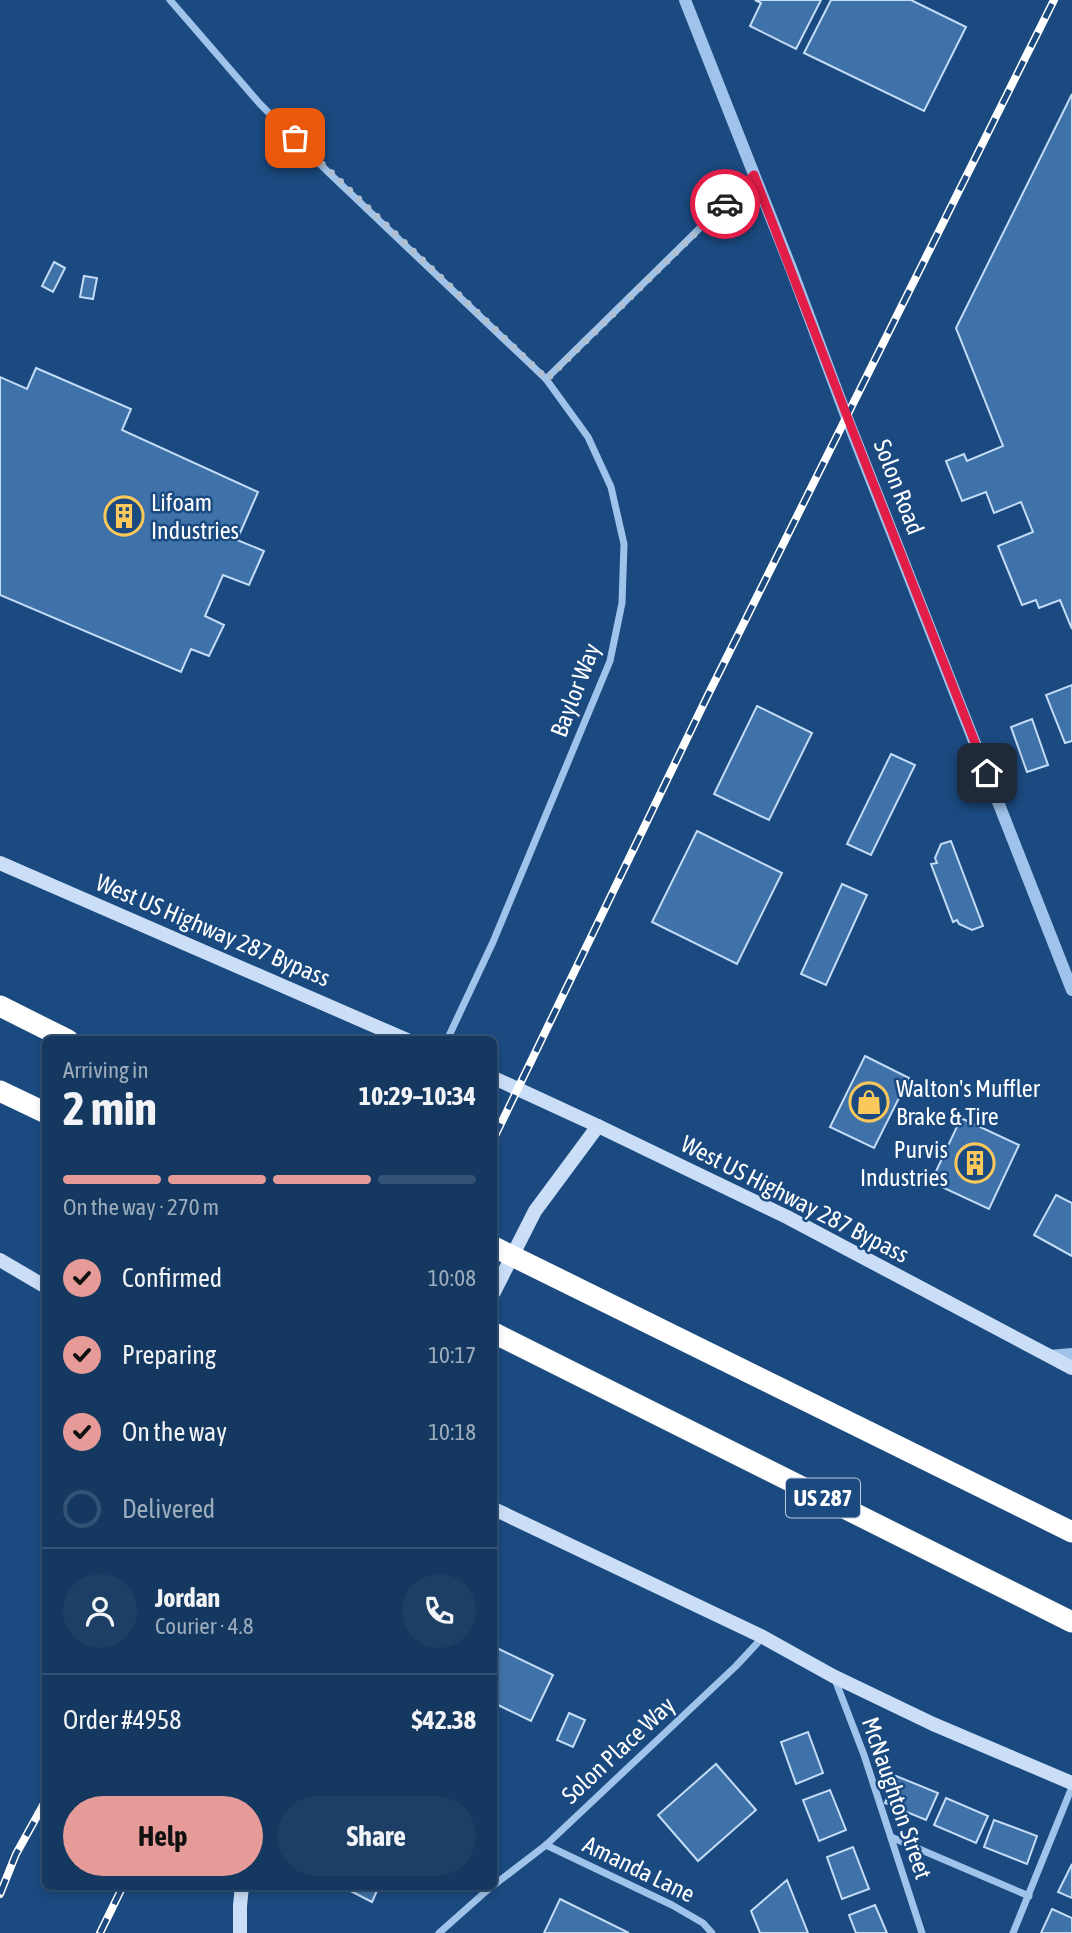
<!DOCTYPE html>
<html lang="en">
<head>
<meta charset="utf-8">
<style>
  :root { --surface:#143860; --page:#1d3f66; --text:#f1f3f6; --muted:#9dacbd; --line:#335275; --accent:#e69b98 }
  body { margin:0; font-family:"Asap Condensed",sans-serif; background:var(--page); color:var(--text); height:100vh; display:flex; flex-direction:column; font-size:26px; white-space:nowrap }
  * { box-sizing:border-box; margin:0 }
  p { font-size:23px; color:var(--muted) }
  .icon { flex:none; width:38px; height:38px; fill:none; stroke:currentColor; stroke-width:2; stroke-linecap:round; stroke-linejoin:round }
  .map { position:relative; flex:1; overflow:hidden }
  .side { position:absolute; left:42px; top:1036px; width:455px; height:854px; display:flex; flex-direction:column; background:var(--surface); border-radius:10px; box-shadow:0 4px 10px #0003,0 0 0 2px var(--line) }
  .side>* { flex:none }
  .pin { position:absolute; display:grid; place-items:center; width:60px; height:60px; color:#fff; margin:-30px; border-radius:14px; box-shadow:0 4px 10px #0006 }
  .courier { position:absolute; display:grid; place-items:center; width:70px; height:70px; margin:-35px; border:5px solid #e11d48; border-radius:50%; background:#fff; color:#222; box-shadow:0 2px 9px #0007 }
  .head em { font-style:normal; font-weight:700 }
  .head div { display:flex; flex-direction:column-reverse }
  .head { display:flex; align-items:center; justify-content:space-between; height:119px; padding:0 21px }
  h1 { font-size:46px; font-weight:700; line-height:52px }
  .bar { display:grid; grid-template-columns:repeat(4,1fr); gap:10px 7px; align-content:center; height:84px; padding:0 21px }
  .bar i { height:9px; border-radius:5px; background:var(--line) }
  .bar .on { background:var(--accent) }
  .bar p { grid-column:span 4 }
  .line { display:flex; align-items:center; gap:18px; padding:0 21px; border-top:2px solid var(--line) }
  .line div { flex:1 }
  .round { display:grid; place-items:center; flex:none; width:74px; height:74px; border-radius:37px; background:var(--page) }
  ol { padding:0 21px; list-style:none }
  li { display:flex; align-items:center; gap:21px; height:77px }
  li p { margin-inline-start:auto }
  li .icon { padding:7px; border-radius:50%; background:var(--accent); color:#111; stroke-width:4 }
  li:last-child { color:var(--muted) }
  li i { width:38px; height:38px; border:4px solid var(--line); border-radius:50% }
  .button { display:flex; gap:14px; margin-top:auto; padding:14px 21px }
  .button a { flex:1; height:80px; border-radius:42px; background:var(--accent); color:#111; font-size:28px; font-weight:700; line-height:80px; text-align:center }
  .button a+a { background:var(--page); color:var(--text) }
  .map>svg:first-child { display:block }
</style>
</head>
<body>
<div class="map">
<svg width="1072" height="1933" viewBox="0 0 1072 1933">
  <rect width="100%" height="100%" fill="#1b4a80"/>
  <g fill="#3f72a8" stroke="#c3dcf7" stroke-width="2">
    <path d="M 755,0 L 821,0 L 796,49 L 750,26 L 761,3 Z"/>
    <path d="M 831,0 L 911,0 L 966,27 L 924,111 L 804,53 Z"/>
    <path d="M 1072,94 L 1072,629 L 1060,600 L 1039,608 L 1036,600 L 1022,605 L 998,546 L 1033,532 L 1021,502 L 994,513 L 986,492 L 962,501 L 946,461 L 964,454 L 967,461 L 1003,446 L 956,328 Z"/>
    <path d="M 54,262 L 65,268 L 53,292 L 42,286 Z"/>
    <path d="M 84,276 L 97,278 L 93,299 L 80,297 Z"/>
    <path d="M 36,368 L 131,409 L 122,430 L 258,492 L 237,540 L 264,551 L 249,585 L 223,575 L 205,616 L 224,625 L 209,656 L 191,649 L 181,672 L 0,595 L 0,377 L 27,389 Z"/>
    <path d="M 1072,685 L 1072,741 L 1065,743 L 1046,695 Z"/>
    <path d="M 757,706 L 812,733 L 769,820 L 714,794 Z"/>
    <path d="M 1032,719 L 1048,765 L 1027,772 L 1011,727 Z"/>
    <path d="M 891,754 L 915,765 L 871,855 L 847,844 Z"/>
    <path d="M 697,831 L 782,873 L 737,964 L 652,922 Z"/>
    <path d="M 951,841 L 983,926 L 972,930 L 959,924 L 957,920 L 953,922 L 931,864 L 937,863 L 935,858 L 941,844 Z"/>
    <path d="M 842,884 L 867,895 L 826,985 L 801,974 Z"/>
    <path d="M 865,1056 L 909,1078 L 874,1148 L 830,1127 Z"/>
    <path d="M 961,1118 L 1019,1145 L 989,1209 L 931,1182 Z"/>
    <path d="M 1056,1195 L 1072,1203 L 1072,1256 L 1034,1235 Z"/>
    <path d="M 497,1648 L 553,1675 L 531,1721 L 494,1703 L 494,1656 Z"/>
    <path d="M 569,1713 L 585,1720 L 573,1747 L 557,1740 Z"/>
    <path d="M 808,1732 L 823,1773 L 796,1784 L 781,1742 Z"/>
    <path d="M 716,1764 L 756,1810 L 698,1861 L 658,1815 Z"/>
    <path d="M 896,1776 L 938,1793 L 926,1820 L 885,1803 Z"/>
    <path d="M 830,1790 L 846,1830 L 819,1841 L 803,1800 Z"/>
    <path d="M 946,1798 L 988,1816 L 976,1843 L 934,1825 Z"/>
    <path d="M 994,1820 L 1037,1836 L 1027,1864 L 984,1847 Z"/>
    <path d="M 853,1847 L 869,1889 L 842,1899 L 827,1857 Z"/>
    <path d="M 1072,1864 L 1072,1898 L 1058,1892 Z"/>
    <path d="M 787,1880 L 808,1933 L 760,1933 L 751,1911 Z"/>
    <path d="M 341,1886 L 379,1886 L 372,1902 Z"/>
    <path d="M 560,1899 L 629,1933 L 544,1933 Z"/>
    <path d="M 875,1905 L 887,1933 L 856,1933 L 849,1915 Z"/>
    <path d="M 1052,1909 L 1072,1918 L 1072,1933 L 1041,1933 Z"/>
  </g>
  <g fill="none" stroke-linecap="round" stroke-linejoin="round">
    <g stroke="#9fc3ea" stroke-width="7">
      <path d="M 170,0 L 260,104 L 329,173 L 546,379 L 588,437 L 611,487 L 624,544 L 622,603 L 610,661 L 493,942 L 447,1040"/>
      <path d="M 546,379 L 754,175"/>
      <path d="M 834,1677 L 864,1755 L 922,1933"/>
      <path d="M 891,1837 L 1029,1896"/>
      <path d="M 546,1845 L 672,1905 L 703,1923 L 712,1933"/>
      <path d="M 494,1885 L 546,1845 L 736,1666 L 763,1637"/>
      <path d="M 439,1933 L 492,1886"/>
      <path d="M 1013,1933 L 1072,1787"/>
    </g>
    <g stroke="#9fc3ea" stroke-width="12">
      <path d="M 685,0 L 791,268 L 847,418 L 1072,990"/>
      <path d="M 1049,1356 L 1072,1354"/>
    </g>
    <g stroke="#cadff7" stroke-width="14">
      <path d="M 0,863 L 407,1040"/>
      <path d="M 494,1078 L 598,1126 L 787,1217 L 1072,1368"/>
      <path d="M 0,1260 L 46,1287"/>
      <path d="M 494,1292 L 535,1211 L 598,1126"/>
      <path d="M 494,1509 L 763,1637 L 833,1676 L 933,1724 L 1072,1783"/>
      <path d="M 240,1933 L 240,1906 L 242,1886"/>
    </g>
    <g stroke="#fff" stroke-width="21">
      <path d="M 0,1006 L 68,1040"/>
      <path d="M 0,1091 L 46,1113"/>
      <path d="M 494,1247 L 1072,1532"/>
      <path d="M 494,1333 L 1072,1622"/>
    </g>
    <g stroke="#fff" stroke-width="8">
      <g id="rail">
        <path d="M 494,1138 L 707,697 L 1054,0"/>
        <path d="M 0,1894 L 16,1854 L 46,1800"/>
        <path d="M 100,1933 L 123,1886"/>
      </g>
    </g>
    <use href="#rail" stroke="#1b4a80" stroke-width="5" stroke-dasharray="16" stroke-linecap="butt"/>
  </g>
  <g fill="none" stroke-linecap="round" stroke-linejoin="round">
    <path stroke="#afc0d3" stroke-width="7" stroke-dasharray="0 12.6" d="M 295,138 L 547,379 L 725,204"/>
    <path stroke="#e11d48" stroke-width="9" d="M 725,204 L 754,175 L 857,442 L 987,773"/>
  </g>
  <defs>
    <g id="building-ring" transform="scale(2.0125)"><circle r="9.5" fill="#1b4a80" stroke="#fbc85c" stroke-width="1.5"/><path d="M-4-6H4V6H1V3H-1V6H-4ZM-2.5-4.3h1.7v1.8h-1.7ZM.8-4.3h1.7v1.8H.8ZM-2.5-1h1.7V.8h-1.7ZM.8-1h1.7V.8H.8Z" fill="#fbc85c"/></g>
    <g id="shop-ring" transform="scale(2.0125)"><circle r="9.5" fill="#1b4a80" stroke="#fbc85c" stroke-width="1.5"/><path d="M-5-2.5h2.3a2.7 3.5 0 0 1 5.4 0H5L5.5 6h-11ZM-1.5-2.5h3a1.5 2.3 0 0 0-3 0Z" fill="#fbc85c"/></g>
  </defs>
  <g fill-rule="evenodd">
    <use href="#building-ring" x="124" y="516"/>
    <use href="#shop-ring" x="869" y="1102"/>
    <use href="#building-ring" x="975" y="1163"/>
  </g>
  <g text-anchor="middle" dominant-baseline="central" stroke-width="5" stroke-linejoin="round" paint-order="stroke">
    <rect fill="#1b4a80" stroke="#bbc9d9" stroke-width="2" x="786" y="1478.5" width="74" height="39" rx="5"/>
    <g font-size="23" font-weight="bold" fill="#fff">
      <text x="823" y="1498">US 287</text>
    </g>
    <g font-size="24" fill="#fff" stroke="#1b4a80">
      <text transform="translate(899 487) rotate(69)">Solon Road</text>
      <text transform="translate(575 690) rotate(-69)">Baylor Way</text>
      <text transform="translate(213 930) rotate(23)">West US Highway 287 Bypass</text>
      <text transform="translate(795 1199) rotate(27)">West US Highway 287 Bypass</text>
      <text transform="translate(618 1750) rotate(-43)">Solon Place Way</text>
      <text transform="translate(897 1798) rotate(71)">McNaughton Street</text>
      <text transform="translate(639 1869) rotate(26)">Amanda Lane</text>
    </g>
    <g font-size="24" fill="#fff" stroke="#1b4a80" text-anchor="start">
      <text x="151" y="502">Lifoam<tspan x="151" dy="28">Industries</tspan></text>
      <text x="896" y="1088">Walton's Muffler<tspan x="896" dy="28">Brake &amp; Tire</tspan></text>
      <text x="948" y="1149" text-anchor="end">Purvis<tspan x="948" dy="28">Industries</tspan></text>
    </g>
  </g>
</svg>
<div class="pin" style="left:295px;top:138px;background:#ea580c"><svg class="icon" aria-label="bag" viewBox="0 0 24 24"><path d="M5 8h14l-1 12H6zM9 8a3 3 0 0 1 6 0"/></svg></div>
<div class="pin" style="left:987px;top:773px;background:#1f2937"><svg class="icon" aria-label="home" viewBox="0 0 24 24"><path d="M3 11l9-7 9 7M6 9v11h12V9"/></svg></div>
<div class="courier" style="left:725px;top:204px"><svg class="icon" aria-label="car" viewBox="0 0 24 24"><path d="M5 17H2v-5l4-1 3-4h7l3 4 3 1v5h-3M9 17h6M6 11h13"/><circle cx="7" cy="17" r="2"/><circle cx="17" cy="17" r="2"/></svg></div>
<section class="side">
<div class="head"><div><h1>2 min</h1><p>Arriving in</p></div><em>10:29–10:34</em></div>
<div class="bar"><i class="on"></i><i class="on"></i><i class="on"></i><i></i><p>On the way · 270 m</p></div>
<ol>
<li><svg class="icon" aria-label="check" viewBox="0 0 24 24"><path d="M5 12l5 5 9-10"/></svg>Confirmed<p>10:08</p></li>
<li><svg class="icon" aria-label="check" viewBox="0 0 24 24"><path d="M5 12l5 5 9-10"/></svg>Preparing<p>10:17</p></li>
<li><svg class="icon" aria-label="check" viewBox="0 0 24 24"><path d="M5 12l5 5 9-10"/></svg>On the way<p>10:18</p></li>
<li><i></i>Delivered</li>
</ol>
<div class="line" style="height:126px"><a class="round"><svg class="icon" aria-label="person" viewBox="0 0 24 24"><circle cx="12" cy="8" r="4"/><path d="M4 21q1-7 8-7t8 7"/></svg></a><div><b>Jordan</b><p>Courier · 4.8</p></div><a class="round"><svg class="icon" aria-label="phone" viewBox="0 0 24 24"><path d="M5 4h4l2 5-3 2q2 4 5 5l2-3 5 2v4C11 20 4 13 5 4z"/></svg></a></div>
<div class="line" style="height:91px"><div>Order #4958</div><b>$42.38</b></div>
<div class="button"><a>Help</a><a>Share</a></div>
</section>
</div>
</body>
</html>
